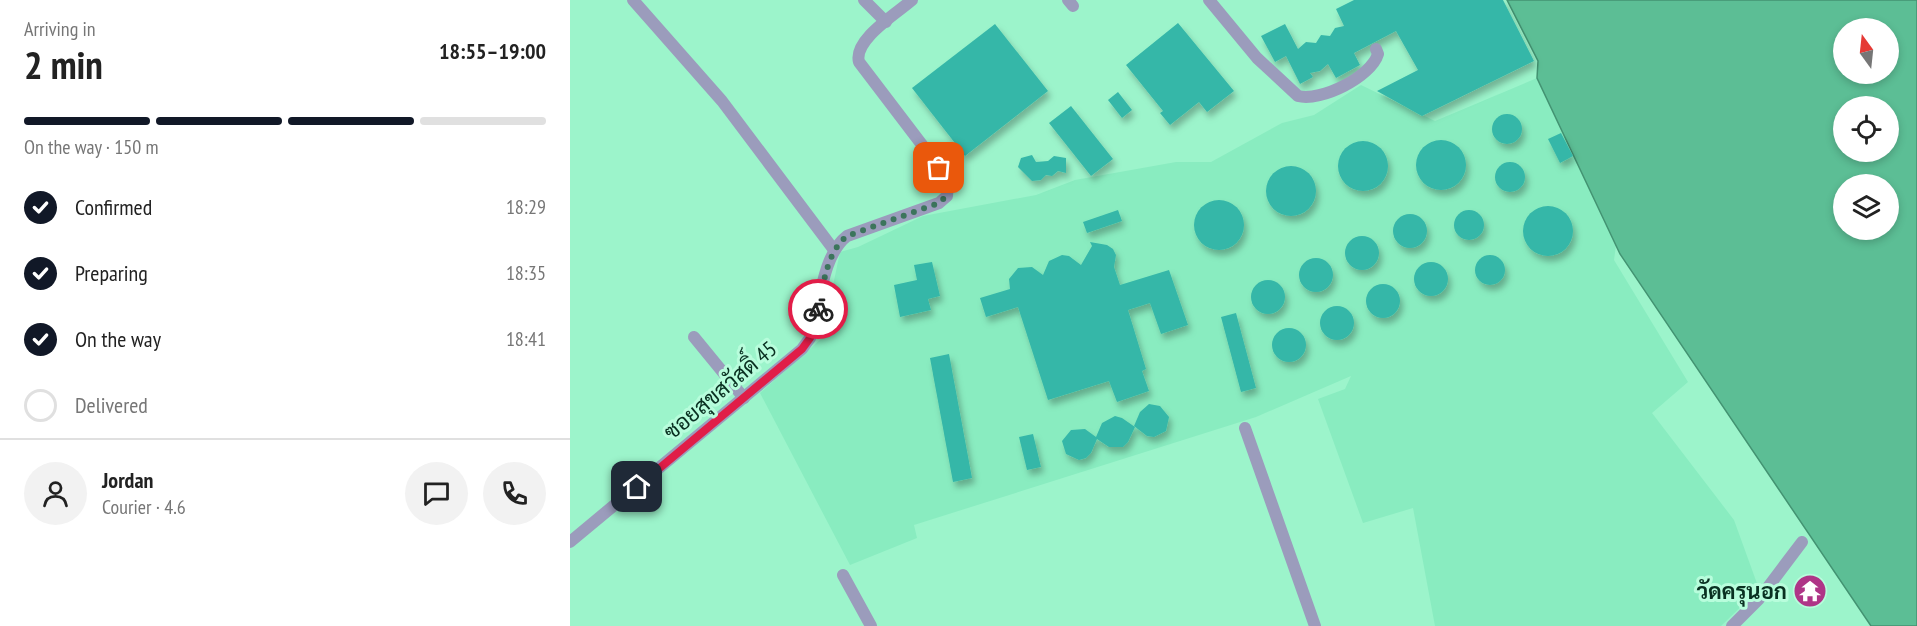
<!DOCTYPE html>
<html lang="en">
<head>
<meta charset="utf-8">
<style>
  :root { --surface:#fff; --page:#f2f2f2; --text:#222; --muted:#767676; --line:#e0e0e0; --accent:#111827 }
  body { margin:0; font-family:"PT Sans Narrow",Sarabun,sans-serif; background:var(--page); color:var(--text); height:100vh; display:flex; flex-direction:column; font-size:22px; white-space:nowrap }
  * { box-sizing:border-box; margin:0 }
  p { font-size:20px; color:var(--muted) }
  .icon { flex:none; width:33px; height:33px; fill:none; stroke:currentColor; stroke-width:2; stroke-linecap:round; stroke-linejoin:round }
  .map { position:relative; flex:1; overflow:hidden }
  .side { display:flex; flex-direction:column; background:var(--surface); width:570px }
  .side>* { flex:none }
  .needle { width:39px; rotate:345deg }
  .tools { position:absolute; left:1263px; top:18px; display:grid; gap:12px }
  .tools a { display:grid; place-items:center; width:66px; height:66px; border-radius:50%; background:var(--surface); box-shadow:0 3px 9px #0003; font-size:30px }
  .pin { position:absolute; display:grid; place-items:center; width:51px; height:51px; color:#fff; margin:-26px; border-radius:12px; box-shadow:0 3px 9px #0006 }
  .courier { position:absolute; display:grid; place-items:center; width:60px; height:60px; margin:-30px; border:4px solid #e11d48; border-radius:50%; background:#fff; color:#222; box-shadow:0 2px 8px #0007 }
  .summary em { font-style:normal; font-weight:600 }
  .summary div { display:flex; flex-direction:column-reverse }
  .summary { display:flex; align-items:center; justify-content:space-between; height:102px; padding:0 24px }
  h1 { font-size:39px; font-weight:600; line-height:45px }
  .bar { display:grid; grid-template-columns:repeat(4,1fr); gap:9px 6px; align-content:center; height:72px; padding:0 24px }
  .bar i { height:8px; border-radius:4px; background:var(--line) }
  .bar .on { background:var(--accent) }
  .bar p { grid-column:span 4 }
  .line { display:flex; align-items:center; gap:15px; padding:0 24px; border-top:2px solid var(--line) }
  .line div { flex:1 }
  .round { display:grid; place-items:center; flex:none; width:63px; height:63px; border-radius:32px; background:var(--page) }
  ol { padding:0 24px; list-style:none }
  li { display:flex; align-items:center; gap:18px; height:66px }
  li p { margin-inline-start:auto }
  li .icon { padding:6px; border-radius:50%; background:var(--accent); color:#fff; stroke-width:4 }
  li:last-child { color:var(--muted) }
  li i { width:33px; height:33px; border:3px solid var(--line); border-radius:50% }
  main { display:flex; flex:1; min-height:0 }
  .map>svg:first-child { display:block }
</style>
</head>
<body>
<main>
<section class="side">
<div class="summary"><div><h1>2 min</h1><p>Arriving in</p></div><em>18:55–19:00</em></div>
<div class="bar"><i class="on"></i><i class="on"></i><i class="on"></i><i></i><p>On the way · 150 m</p></div>
<ol>
<li><svg class="icon" aria-label="check" viewBox="0 0 24 24"><path d="M5 12l5 5 9-10"/></svg>Confirmed<p>18:29</p></li>
<li><svg class="icon" aria-label="check" viewBox="0 0 24 24"><path d="M5 12l5 5 9-10"/></svg>Preparing<p>18:35</p></li>
<li><svg class="icon" aria-label="check" viewBox="0 0 24 24"><path d="M5 12l5 5 9-10"/></svg>On the way<p>18:41</p></li>
<li><i></i>Delivered</li>
</ol>
<div class="line" style="height:108px"><a class="round"><svg class="icon" aria-label="person" viewBox="0 0 24 24"><circle cx="12" cy="8" r="4"/><path d="M4 21q1-7 8-7t8 7"/></svg></a><div><b>Jordan</b><p>Courier · 4.6</p></div><a class="round"><svg class="icon" aria-label="chat" viewBox="0 0 24 24"><path d="M4 5h16v11H9l-5 4z"/></svg></a><a class="round"><svg class="icon" aria-label="phone" viewBox="0 0 24 24"><path d="M5 4h4l2 5-3 2q2 4 5 5l2-3 5 2v4C11 20 4 13 5 4z"/></svg></a></div>
</section>
<div class="map">
<svg width="1347" height="626" viewBox="0 0 1347 626">
  <defs>
    <filter id="shadow"><feDropShadow dx="3" dy="5.5" stdDeviation="3" flood-color="#0004"/></filter>
  </defs>
  <rect width="100%" height="100%" fill="#9cf4cb"/>
  <path fill="#89ecc0" d="M 967,78 L 1046,245 L 1044,260 L 1118,382 L 1082,413 L 1164,520 L 1189,589 L 1151,626 L 865,626 L 843,508 L 793,523 L 748,399 L 775,389 L 781,376 L 686,417 L 344,525 L 347,538 L 280,565 L 190,393 L 252,338 L 270,252 L 288,247 L 353,216 L 466,195 L 505,180 L 606,162 L 641,162 L 712,123 L 744,115 L 791,85 L 865,121 Z"/>
  <path fill="#5cbe95" stroke="#439372" stroke-width="1.5" fill-rule="evenodd" d="M 937,0 L 1347,0 L 1347,626 L 1301,626 L 1050,254 L 967,78 L 968,61 ZM 1274,28 L 1318,28 L 1318,74 L 1274,74 ZM 1274,106 L 1318,106 L 1318,152 L 1274,152 ZM 1274,184 L 1318,184 L 1318,230 L 1274,230 Z"/>
  <g fill="#35b7a8" filter="url(#shadow)">
    <path d="M 784,0 L 933,0 L 964,61 L 852,116 L 807,91 L 848,70 L 826,31 L 784,53 L 790,65 L 766,78 L 758,64 L 750,71 L 740,73 L 743,77 L 730,84 L 716,56 L 705,62 L 691,36 L 715,24 L 728,49 L 736,42 L 746,43 L 751,35 L 760,36 L 765,28 L 774,26 L 766,9 Z"/>
    <path d="M 608,23 L 664,91 L 637,112 L 629,102 L 600,125 L 590,113 L 593,111 L 556,65 Z"/>
    <path d="M 425,24 L 478,91 L 395,156 L 342,88 Z"/>
    <path d="M 548,92 L 562,110 L 552,118 L 538,100 Z"/>
    <path d="M 501,106 L 543,159 L 521,176 L 479,123 Z"/>
    <circle cx="937" cy="129" r="15"/>
    <path d="M 991,133 L 1003,156 L 990,163 L 978,139 Z"/>
    <circle cx="871" cy="165" r="25"/>
    <circle cx="793" cy="166" r="25"/>
    <path d="M 462,155 L 466,162 L 478,161 L 484,156 L 496,158 L 496,173 L 488,171 L 482,176 L 476,175 L 471,180 L 462,181 L 448,167 L 451,158 Z"/>
    <circle cx="940" cy="177" r="15"/>
    <circle cx="721" cy="191" r="25"/>
    <circle cx="649" cy="225" r="25"/>
    <circle cx="978" cy="231" r="25"/>
    <path d="M 548,210 L 552,221 L 517,233 L 513,222 Z"/>
    <circle cx="899" cy="225" r="15"/>
    <circle cx="840" cy="231" r="17"/>
    <circle cx="792" cy="253" r="17"/>
    <path d="M 520,242 L 537,245 L 543,249 L 546,255 L 544,267 L 550,285 L 599,270 L 618,325 L 591,334 L 580,303 L 558,310 L 576,369 L 572,371 L 579,391 L 547,402 L 539,381 L 478,400 L 448,307 L 416,317 L 410,298 L 440,289 L 439,279 L 448,268 L 462,267 L 473,275 L 479,261 L 492,255 L 499,256 L 511,265 L 522,246 Z"/>
    <circle cx="920" cy="270" r="15"/>
    <circle cx="746" cy="275" r="17"/>
    <path d="M 362,262 L 370,296 L 358,299 L 361,310 L 330,317 L 324,285 L 347,280 L 344,265 Z"/>
    <circle cx="861" cy="279" r="17"/>
    <circle cx="698" cy="297" r="17"/>
    <circle cx="813" cy="301" r="17"/>
    <circle cx="767" cy="323" r="17"/>
    <path d="M 666,313 L 686,388 L 671,392 L 651,317 Z"/>
    <circle cx="719" cy="345" r="17"/>
    <path d="M 379,354 L 402,478 L 383,482 L 360,358 Z"/>
    <path d="M 579,404 L 590,406 L 599,417 L 596,431 L 584,437 L 577,436 L 564,426 L 570,412 Z"/>
    <path d="M 545,416 L 552,418 L 565,427 L 558,442 L 553,447 L 539,447 L 527,439 L 521,453 L 516,458 L 509,460 L 496,454 L 492,441 L 501,430 L 515,429 L 526,437 L 532,423 Z"/>
    <path d="M 463,434 L 471,467 L 457,470 L 449,437 Z"/>
  </g>
  <g fill="none" stroke-linecap="round" stroke-linejoin="round">
    <g stroke="#9b9cbc" stroke-width="12">
      <path d="M 63,0 L 152,101 L 264,250"/>
      <path d="M 294,0 L 316,22"/>
      <path d="M 498,0 L 503,6"/>
      <path d="M 639,0 L 687,58 L 728,96 C 751,102 801,77 808,54 L 806,49"/>
      <path d="M 124,337 L 174,398"/>
      <path d="M 675,428 L 745,626"/>
      <path d="M 0,542 L 232,349 L 240,338 C 250,308 251,256 277,236 L 369,203 L 377,196 L 378,183 L 375,175 L 289,62 C 283,40 326,14 342,0"/>
      <path d="M 273,575 L 301,626"/>
      <path d="M 1162,626 L 1189,599 L 1232,542"/>
    </g>
  </g>
  <g fill="none" stroke-linecap="round" stroke-linejoin="round">
    <path stroke="#3c755c" stroke-width="6" stroke-dasharray="0 10.8" d="M 248,309 C 254,284 256,253 277,236 L 369,203 C 383,192 379,181 369,168"/>
    <path stroke="#e11d48" stroke-width="8" d="M 67,487 L 232,349 L 240,338 L 248,309"/>
  </g>
  <defs>
    <g id="temple-disc" transform="scale(1.725)"><circle r="9.5" fill="#af3587" stroke="#b8fddc"/><path d="M0-6L5-2H3V0L6.5 2.5H4V6H1.5V3h-3V6H-4V2.5H-6.5L-3 0V-2H-5Z" fill="#fff"/></g>
  </defs>
  <g fill-rule="evenodd">
    <use href="#temple-disc" x="1240" y="591"/>
  </g>
  <g text-anchor="middle" dominant-baseline="central" stroke-width="6" stroke-linejoin="round" paint-order="stroke">
    <g font-size="22" fill="#093021" stroke="#b8fddc">
      <text transform="translate(150 390) rotate(-40)">ซอยสุขสวัสดิ์ 45</text>
    </g>
    <g font-size="22" font-weight="bold" fill="#093021" stroke="#b8fddc" text-anchor="end">
      <text x="1217" y="591">วัดครุนอก</text>
    </g>
  </g>
</svg>
<div class="tools">
<a><svg class="needle" viewBox="-14 -14 28 28"><path d="M0-13l5 13h-10z" fill="#e53935"/><path d="M0 13l5-13h-10z" fill="#767676"/></svg></a>
<a><svg class="icon" aria-label="locate" viewBox="0 0 24 24"><circle cx="12" cy="12" r="6"/><path d="M12 2v4M12 18v4M2 12h4M18 12h4"/></svg></a>
<a><svg class="icon" aria-label="layers" viewBox="0 0 24 24"><path d="M12 4l9 5-9 5-9-5zM3 14l9 5 9-5"/></svg></a>
</div>
<div class="pin" style="left:369px;top:168px;background:#ea580c"><svg class="icon" aria-label="bag" viewBox="0 0 24 24"><path d="M5 8h14l-1 12H6zM9 8a3 3 0 0 1 6 0"/></svg></div>
<div class="pin" style="left:67px;top:487px;background:#1f2937"><svg class="icon" aria-label="home" viewBox="0 0 24 24"><path d="M3 11l9-7 9 7M6 9v11h12V9"/></svg></div>
<div class="courier" style="left:248px;top:309px"><svg class="icon" aria-label="bike" viewBox="0 0 24 24"><circle cx="6" cy="16" r="4"/><circle cx="18" cy="16" r="4"/><path d="M6 16l4-8h5l3 8M10 8l3 8H6M13 5h3"/></svg></div>
</div>
</main>
</body>
</html>
